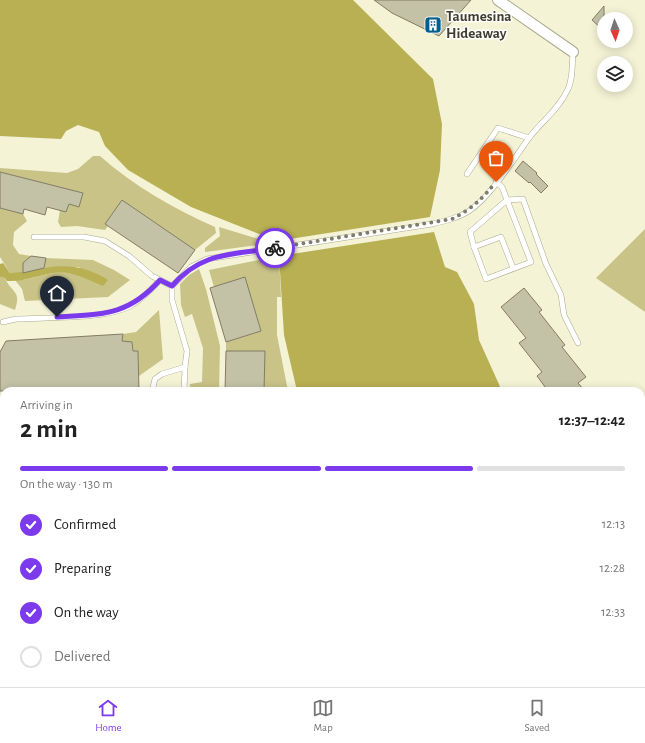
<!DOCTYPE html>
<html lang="en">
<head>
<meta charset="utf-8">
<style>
  :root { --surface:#fff; --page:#f2f2f2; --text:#222; --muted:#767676; --line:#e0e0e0; --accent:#7c3aed }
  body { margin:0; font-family:"Alegreya Sans",sans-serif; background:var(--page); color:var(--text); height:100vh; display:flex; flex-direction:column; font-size:15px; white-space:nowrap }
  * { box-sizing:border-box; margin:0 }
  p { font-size:13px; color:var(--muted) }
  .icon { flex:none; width:22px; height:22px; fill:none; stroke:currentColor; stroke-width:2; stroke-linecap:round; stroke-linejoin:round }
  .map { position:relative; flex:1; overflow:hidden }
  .panel { position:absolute; left:0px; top:387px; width:645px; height:300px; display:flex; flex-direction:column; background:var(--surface); border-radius:12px 12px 0 0; box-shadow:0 2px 10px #0003 }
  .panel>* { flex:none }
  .needle { width:26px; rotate:177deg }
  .buttons { position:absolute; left:597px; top:12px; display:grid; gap:8px }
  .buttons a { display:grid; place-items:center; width:36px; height:36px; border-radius:50%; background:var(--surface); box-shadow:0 2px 10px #0003; font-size:20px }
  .pin { position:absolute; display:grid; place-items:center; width:34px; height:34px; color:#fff; margin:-41px -17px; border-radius:50% 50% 50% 0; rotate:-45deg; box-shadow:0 0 4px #0007 }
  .pin .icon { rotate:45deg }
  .courier { position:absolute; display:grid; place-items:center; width:40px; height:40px; margin:-20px; border:3px solid #7c3aed; border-radius:50%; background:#fff; color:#222; box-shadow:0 1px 5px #0007 }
  .headline em { font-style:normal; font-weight:700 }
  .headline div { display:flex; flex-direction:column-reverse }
  .headline { display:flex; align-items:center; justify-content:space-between; height:68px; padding:0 20px }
  h1 { font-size:26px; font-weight:700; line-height:30px }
  .bar { display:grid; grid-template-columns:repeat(4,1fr); gap:6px 4px; align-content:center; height:48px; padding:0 20px }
  .bar i { height:5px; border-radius:3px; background:var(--line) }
  .bar .on { background:var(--accent) }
  .bar p { grid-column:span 4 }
  ol { padding:0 20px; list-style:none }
  li { display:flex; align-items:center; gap:12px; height:44px }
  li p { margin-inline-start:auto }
  li .icon { padding:4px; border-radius:50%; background:var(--accent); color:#fff; stroke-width:4 }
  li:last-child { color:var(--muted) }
  li i { width:22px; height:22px; border:2px solid var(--line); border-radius:50% }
  .menu { display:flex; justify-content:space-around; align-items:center; height:56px; border-top:1px solid var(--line); background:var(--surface); font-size:11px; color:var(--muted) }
  .menu a { display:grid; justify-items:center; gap:2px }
  .menu .on { color:var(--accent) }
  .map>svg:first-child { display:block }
</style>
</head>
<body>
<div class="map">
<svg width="645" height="687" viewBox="0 0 645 687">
  <rect width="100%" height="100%" fill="#f5f3d6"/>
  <g fill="#c9c388">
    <path d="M 93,156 L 100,156 C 134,186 174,209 215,227 L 216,233 L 195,250 L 122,200 L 105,224 L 108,226 L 105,230 L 77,226 L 61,227 L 58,222 L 60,210 L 66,212 L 69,204 L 79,207 L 83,193 L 0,172 L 0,168 L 67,173 L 78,169 Z"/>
    <path d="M 0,208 L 23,214 L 27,221 L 14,232 L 13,245 L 19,254 L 31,256 L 23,263 L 23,273 L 10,273 L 0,257 Z"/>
    <path d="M 219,227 L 272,243 L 205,252 L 205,248 L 220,236 Z"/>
    <path d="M 645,229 L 645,312 L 596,278 Z"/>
    <path d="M 279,256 L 281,297 L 277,297 L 277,335 L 288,391 L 264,391 L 264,351 L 226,351 L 226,342 L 261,331 L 245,278 L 214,287 L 209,270 Z"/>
    <path d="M 45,258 L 93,260 L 114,270 L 130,280 L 108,297 L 25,301 L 22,289 L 15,280 C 29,281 39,275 53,273 C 64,271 76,274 87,278 L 79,267 L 44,268 Z"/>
    <path d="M 199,269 L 206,289 L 220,346 L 219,391 L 190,391 L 190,384 L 202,382 L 203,348 L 192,314 L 185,317 L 181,305 L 180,284 L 189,275 Z"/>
    <path d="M 0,277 L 5,278 C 11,293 22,290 15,310 L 0,304 Z"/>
    <path d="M 159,310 L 163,359 L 139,376 L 138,351 L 133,351 L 132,342 L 122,341 L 123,334 L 136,332 Z"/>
  </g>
  <g fill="#b9b053">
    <path d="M 0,0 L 353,0 L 433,79 L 442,124 L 440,170 L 430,217 L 277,241 L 191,207 L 128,170 L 105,146 L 99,132 L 78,125 L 66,131 L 61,139 L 0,136 Z"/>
    <path d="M 434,232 L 445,267 L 457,272 L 474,304 L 479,340 L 502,391 L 297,391 L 284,335 L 279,256 Z"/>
    <path d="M 3,263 L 10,273 C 23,273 32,269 44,268 C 69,264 87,267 108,280 L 103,286 C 87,279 71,270 52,273 C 37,276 23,282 7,281 L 5,278 L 0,277 L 0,264 Z"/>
    <path d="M 0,529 L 4,530 L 4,683 L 641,683 L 641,573 L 645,570 L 645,687 L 0,687 Z"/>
  </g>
  <g fill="#c3c1a6" stroke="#807d64">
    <path d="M 374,0 L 471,0 L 439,36 L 392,13 Z"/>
    <path d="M 604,6 L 604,31 L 592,20 Z"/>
    <path d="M 523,161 L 537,173 L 536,174 L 548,186 L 541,193 L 530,182 L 529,183 L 515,171 Z"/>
    <path d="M 0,172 L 83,193 L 79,207 L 69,204 L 66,212 L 47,207 L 45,215 L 24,209 L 23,214 L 0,208 Z"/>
    <path d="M 122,200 L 195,250 L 178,273 L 105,224 Z"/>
    <path d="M 31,256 L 46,258 L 44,268 L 23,273 L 23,263 Z"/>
    <path d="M 245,277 L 261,331 L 226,342 L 210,288 Z"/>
    <path d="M 524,288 L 542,310 L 539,312 L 565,345 L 562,347 L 586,377 L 578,383 L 585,391 L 548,391 L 537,376 L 542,372 L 519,343 L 526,338 L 501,307 Z"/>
    <path d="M 123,334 L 122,341 L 132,342 L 133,351 L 138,351 L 139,391 L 0,391 L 0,352 L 6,341 Z"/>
    <path d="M 226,351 L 265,351 L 264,391 L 225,391 Z"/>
  </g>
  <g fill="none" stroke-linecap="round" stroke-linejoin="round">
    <g stroke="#aba98f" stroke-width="6">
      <g id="lane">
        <path d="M 467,174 L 498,128 L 529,138"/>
        <path d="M 496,182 L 502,187 L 531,262 L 486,279 L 474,247 L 501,237 L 513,268"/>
        <path d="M 34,237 L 84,237 L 105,241 L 129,256 L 152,276 L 172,286"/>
        <path d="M 474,247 L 470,232 L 507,200 L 523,199 L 546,264 L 561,295 L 564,315 L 578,343"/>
        <path d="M 172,286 L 191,267 L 207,259 L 432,224 C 445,221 458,218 469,211 C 491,196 513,160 529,138 C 541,122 558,110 567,91 C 573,81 572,64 573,52"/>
        <path d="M 172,286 L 172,300 L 187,351 L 185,367"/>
        <path d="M 3,322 L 16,319 C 47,317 106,320 132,305 C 143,298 151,290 160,280"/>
        <path d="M 152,391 L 155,379 L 162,374 L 185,367 L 184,391"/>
      </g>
    </g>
    <g stroke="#aba98f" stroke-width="12">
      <path id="street" d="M 498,0 L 573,52"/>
    </g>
    <use href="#lane" stroke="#fff" stroke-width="5"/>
    <use href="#street" stroke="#fff" stroke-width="10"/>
  </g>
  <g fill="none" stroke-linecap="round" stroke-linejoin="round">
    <path stroke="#7e7d6b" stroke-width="4" stroke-dasharray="0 7.2" d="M 275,248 L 452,219 C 472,209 482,199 496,182"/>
    <path stroke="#7c3aed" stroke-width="5" d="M 57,317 C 102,314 128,316 160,280 L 172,286 C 202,251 233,255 275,248"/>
  </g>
  <defs>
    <g id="building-square" transform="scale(0.9)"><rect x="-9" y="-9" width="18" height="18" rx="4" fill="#005e8f" stroke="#fffef9"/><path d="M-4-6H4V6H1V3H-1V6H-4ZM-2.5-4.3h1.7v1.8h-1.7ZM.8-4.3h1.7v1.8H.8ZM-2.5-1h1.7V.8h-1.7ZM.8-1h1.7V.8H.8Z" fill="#fff"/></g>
  </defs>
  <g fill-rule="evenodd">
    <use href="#building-square" x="433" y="25"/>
  </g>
  <g text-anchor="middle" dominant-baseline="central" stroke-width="3" stroke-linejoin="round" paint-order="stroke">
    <g font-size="15" font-weight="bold" fill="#3e3d32" stroke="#fffef9" text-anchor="start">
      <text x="446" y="16">Taumesina<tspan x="446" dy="17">Hideaway</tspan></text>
    </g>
  </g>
</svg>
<div class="buttons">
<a><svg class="needle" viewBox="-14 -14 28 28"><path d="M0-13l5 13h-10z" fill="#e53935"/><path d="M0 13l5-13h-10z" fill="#767676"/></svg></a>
<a><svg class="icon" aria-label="layers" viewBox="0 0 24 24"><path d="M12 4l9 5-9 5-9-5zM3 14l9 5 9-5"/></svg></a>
</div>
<div class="pin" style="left:496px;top:182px;background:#ea580c"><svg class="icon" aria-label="bag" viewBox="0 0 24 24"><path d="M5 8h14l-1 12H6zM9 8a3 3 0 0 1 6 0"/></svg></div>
<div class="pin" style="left:57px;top:317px;background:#1f2937"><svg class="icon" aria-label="home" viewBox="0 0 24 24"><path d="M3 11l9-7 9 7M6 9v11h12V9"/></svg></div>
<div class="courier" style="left:275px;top:248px"><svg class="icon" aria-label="bike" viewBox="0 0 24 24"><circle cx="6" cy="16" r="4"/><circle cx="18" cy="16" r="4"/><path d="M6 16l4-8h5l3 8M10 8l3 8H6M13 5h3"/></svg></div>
<section class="panel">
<div class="headline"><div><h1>2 min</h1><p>Arriving in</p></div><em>12:37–12:42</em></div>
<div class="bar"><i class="on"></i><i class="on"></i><i class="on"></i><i></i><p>On the way · 130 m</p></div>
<ol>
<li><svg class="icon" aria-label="check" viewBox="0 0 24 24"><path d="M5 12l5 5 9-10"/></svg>Confirmed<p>12:13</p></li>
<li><svg class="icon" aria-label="check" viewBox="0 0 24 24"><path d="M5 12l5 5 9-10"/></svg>Preparing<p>12:28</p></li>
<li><svg class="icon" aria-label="check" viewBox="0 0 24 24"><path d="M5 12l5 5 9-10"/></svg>On the way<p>12:33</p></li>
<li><i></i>Delivered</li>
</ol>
</section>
</div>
<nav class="menu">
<a class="on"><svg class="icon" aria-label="home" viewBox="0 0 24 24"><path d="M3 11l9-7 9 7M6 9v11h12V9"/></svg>Home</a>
<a><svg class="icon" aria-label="map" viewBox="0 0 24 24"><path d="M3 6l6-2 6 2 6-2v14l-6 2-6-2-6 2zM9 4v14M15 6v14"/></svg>Map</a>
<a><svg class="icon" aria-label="saved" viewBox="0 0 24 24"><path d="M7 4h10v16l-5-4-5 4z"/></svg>Saved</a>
</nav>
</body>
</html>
